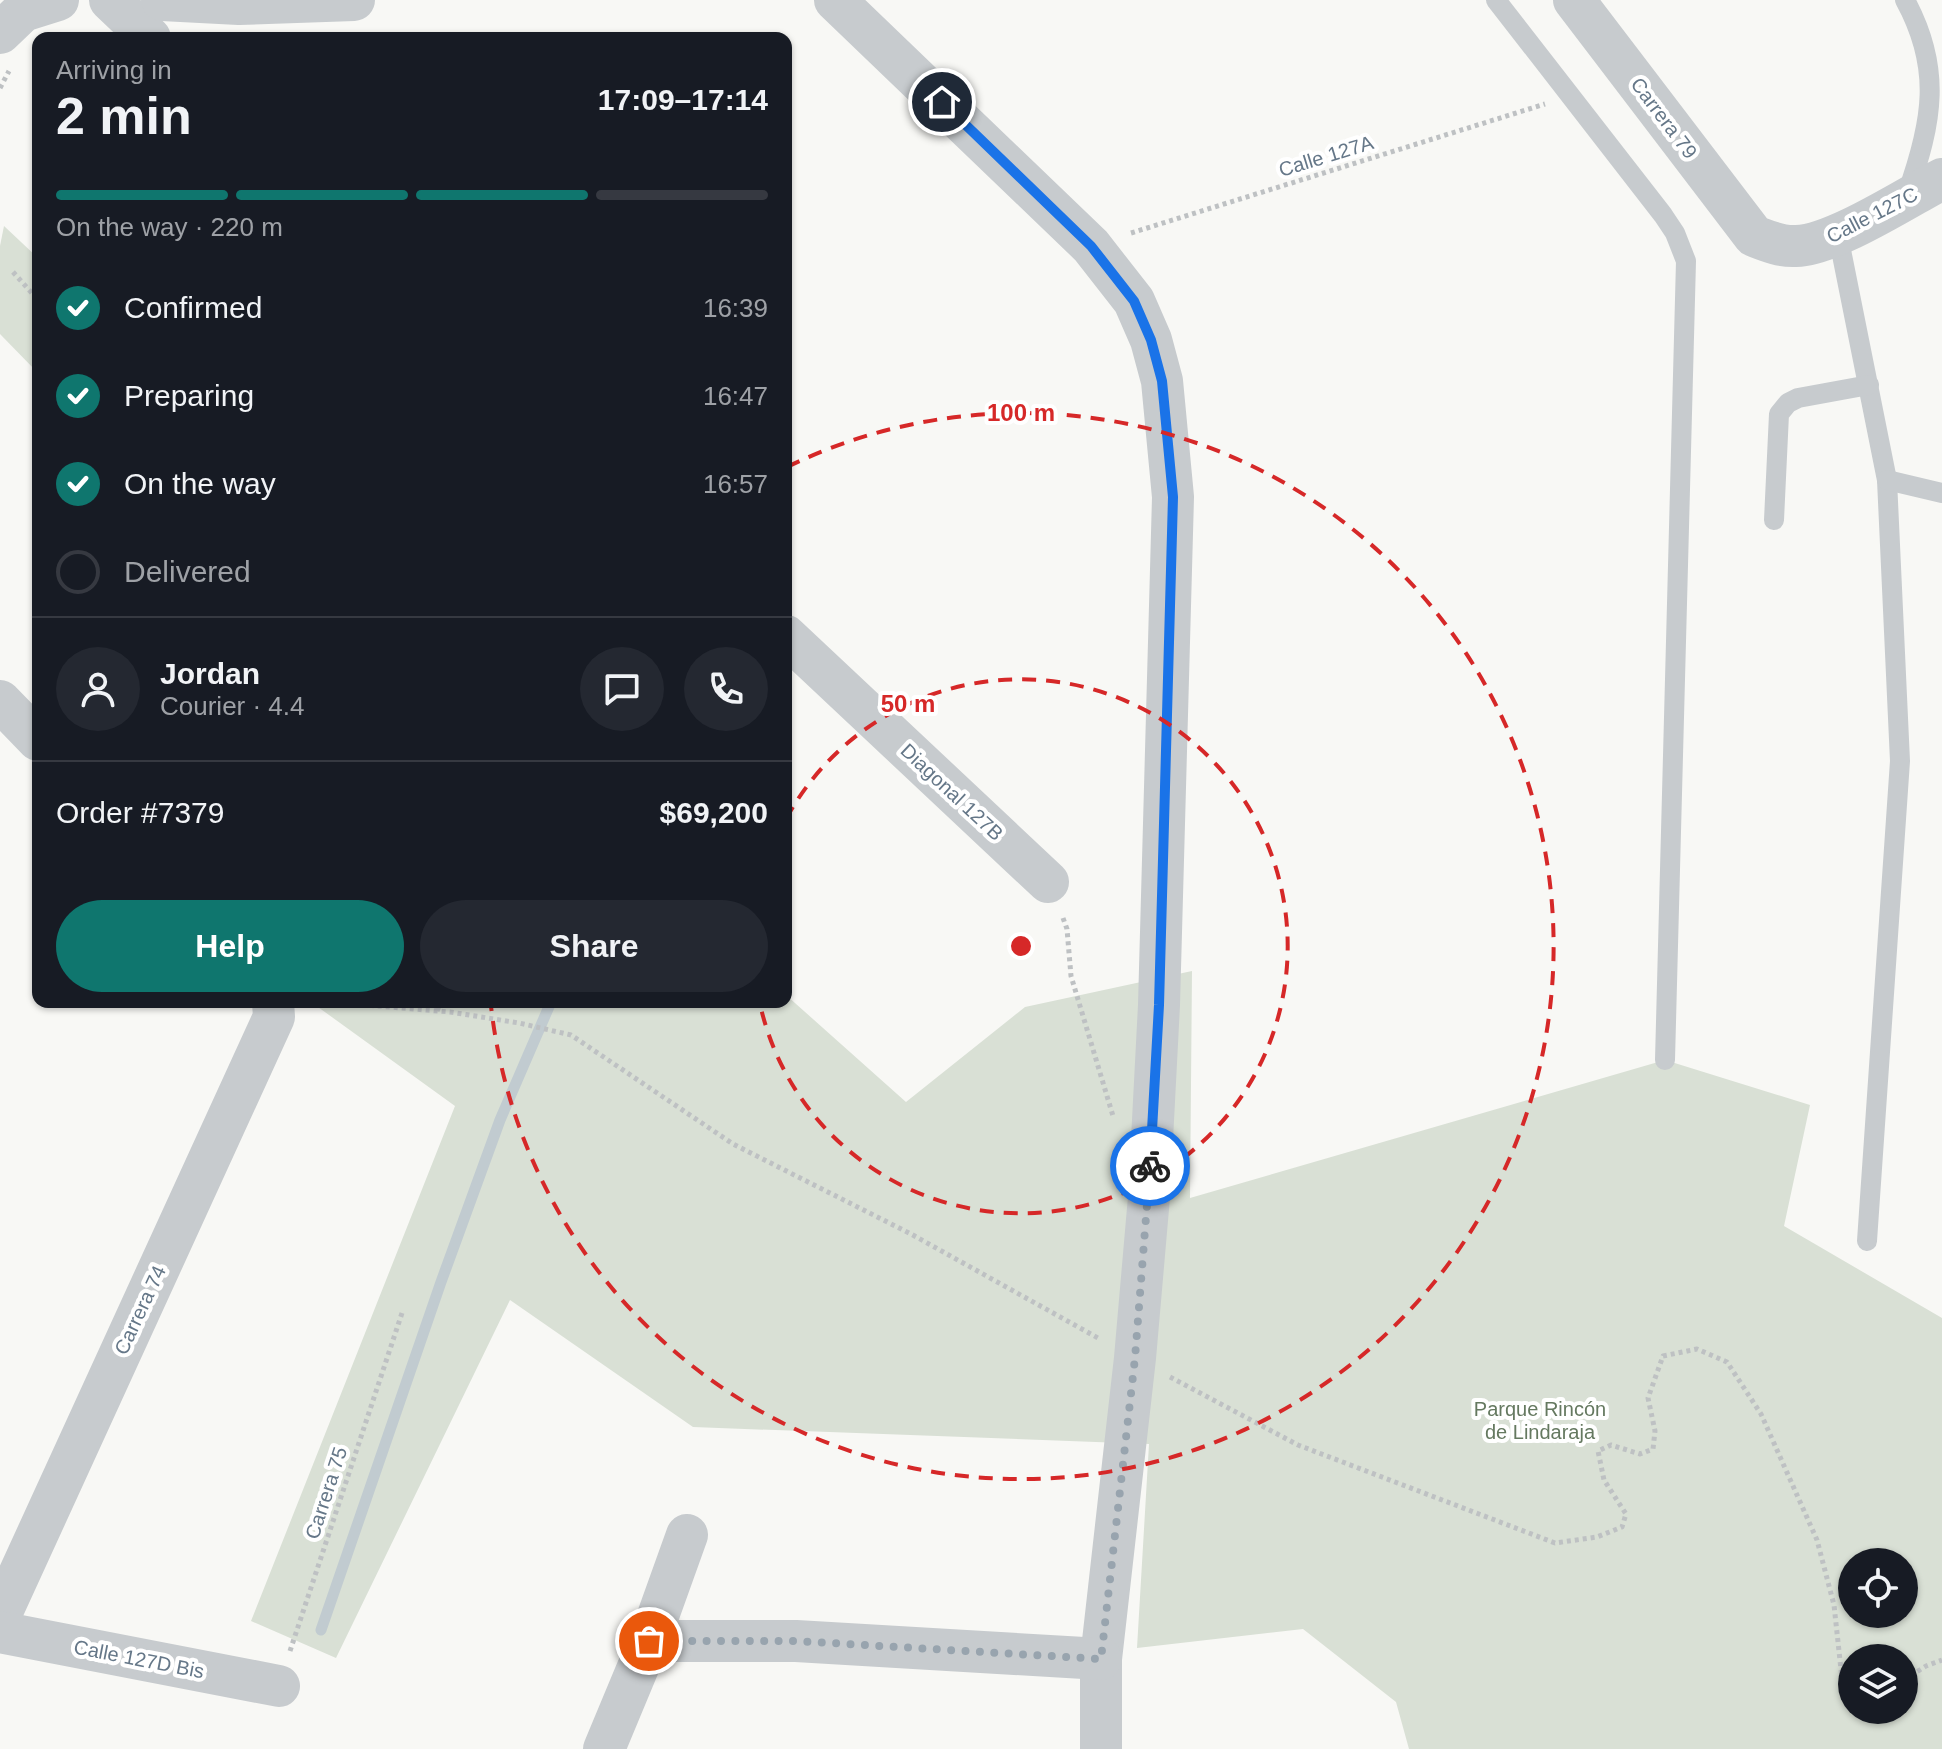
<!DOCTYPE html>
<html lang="en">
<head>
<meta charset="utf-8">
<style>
  :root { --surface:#171b24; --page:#242831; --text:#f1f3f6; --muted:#9ea1a6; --line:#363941; --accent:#0f766e }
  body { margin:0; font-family:Arial,sans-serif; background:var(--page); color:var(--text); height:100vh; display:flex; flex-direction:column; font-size:30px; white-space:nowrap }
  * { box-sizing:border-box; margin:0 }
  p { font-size:26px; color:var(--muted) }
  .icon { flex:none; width:44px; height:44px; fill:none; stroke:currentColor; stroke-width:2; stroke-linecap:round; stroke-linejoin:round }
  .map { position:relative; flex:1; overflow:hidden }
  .drawer { position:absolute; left:32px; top:32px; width:760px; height:976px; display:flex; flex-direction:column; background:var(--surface); border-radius:16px; box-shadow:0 2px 6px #0004 }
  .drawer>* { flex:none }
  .controls { position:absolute; left:1838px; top:1548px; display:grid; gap:16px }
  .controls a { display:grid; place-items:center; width:80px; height:80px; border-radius:50%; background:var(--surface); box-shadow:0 2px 6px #0004; font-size:40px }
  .pin { position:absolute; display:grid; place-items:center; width:68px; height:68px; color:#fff; margin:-34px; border:4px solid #fff; border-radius:50%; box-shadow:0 2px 8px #0007 }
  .courier { position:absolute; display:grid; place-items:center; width:80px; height:80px; margin:-40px; border:6px solid #1a73e8; border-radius:50%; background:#fff; color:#222; box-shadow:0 2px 10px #0007 }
  .overview em { font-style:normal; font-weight:700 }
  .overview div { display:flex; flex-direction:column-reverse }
  .overview { display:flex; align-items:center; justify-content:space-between; height:136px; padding:0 24px }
  h1 { font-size:52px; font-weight:700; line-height:60px }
  .bar { display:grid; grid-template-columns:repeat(4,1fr); gap:12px 8px; align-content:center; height:96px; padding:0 24px }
  .bar i { height:10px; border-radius:6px; background:var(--line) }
  .bar .current { background:var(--accent) }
  .bar p { grid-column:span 4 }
  .line { display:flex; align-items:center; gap:20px; padding:0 24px; border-top:2px solid var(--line) }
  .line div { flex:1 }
  .round { display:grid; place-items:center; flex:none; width:84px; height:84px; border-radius:42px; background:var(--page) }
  ol { padding:0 24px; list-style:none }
  li { display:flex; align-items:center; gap:24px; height:88px }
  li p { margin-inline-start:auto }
  li .icon { padding:8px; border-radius:50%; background:var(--accent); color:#fff; stroke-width:4 }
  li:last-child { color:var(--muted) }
  li i { width:44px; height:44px; border:4px solid var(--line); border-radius:50% }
  .primary-button { display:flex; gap:16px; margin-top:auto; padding:16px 24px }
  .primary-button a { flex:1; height:92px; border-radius:48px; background:var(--accent); color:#fff; font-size:32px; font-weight:700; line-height:92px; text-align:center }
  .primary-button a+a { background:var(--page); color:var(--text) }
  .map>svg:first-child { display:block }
</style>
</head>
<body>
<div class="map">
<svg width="1942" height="1749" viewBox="0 0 1942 1749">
  <rect width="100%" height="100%" fill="#f8f8f5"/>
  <g fill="#d9e0d5" fill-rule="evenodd">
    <path d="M 4,226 L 38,258 L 38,373 L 0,334 L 0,246 Z"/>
    <path d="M 1192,971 L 1190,1198 L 1665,1060 L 1810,1105 L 1784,1226 L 1942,1318 L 1942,1749 L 1409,1749 L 1396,1702 L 1303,1629 L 1137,1648 L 1149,1444 L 693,1427 L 510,1300 L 336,1658 L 251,1621 L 455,1106 L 311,1002 L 786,1002 L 786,995 L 906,1102 L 1025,1007 ZM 1852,1562 L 1904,1562 L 1904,1614 L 1852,1614 ZM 1852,1658 L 1904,1658 L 1904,1710 L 1852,1710 Z"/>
  </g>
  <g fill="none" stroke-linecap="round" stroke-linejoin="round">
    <path stroke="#c1cbd0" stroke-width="11" d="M 321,1630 L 441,1282 L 500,1120 L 551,1002"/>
    <g stroke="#bec1c3" stroke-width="5" stroke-dasharray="4 4" stroke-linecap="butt">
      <path d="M 0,88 L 9,71"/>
      <path d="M 1131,233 L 1545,104"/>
      <path d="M 13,272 L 38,300"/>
      <path d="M 1063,918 L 1067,929 L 1071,976 L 1113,1116"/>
      <path d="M 330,1002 L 450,1012 L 519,1023 L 571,1035 L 733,1144 L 911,1234 L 1098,1338"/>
      <path d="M 437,1011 L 441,1002"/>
      <path d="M 1170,1377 L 1298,1445 L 1555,1543 L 1597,1537 L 1622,1527 L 1626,1514 L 1604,1480 L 1598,1451 L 1611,1445 L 1640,1454 L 1653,1449 L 1655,1431 L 1648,1398 L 1663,1356 L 1697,1349 L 1727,1362 L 1761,1414 L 1817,1540 L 1834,1605 L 1843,1688 L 1852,1702"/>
      <path d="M 290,1651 L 403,1310"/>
      <path d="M 1904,1680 L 1926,1666 L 1942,1660"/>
    </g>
    <g stroke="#c7cbce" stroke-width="20">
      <path d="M 1496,0 L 1663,215 L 1675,233 L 1686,261 L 1665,1060"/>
      <path d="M 1905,0 C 1942,68 1933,121 1907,194"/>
      <path d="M 1838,235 L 1887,480 L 1900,761 L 1867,1241"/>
      <path d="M 1887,480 L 1942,493"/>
      <path d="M 1774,520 L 1779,414 L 1788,403 L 1798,398 L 1869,385"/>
    </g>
    <g stroke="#c7cbce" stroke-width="42">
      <path d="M 110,0 L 150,38"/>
      <path d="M 162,0 L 239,4 L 354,0"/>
      <path d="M 835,0 L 1091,246 L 1134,301 L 1151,340 L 1162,381 L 1173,497 L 1159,1005 L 1149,1197 L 1135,1358 L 1101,1659 L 1101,1749"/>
      <path d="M 1574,0 L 1754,236 C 1767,241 1781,247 1796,246 C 1834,245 1906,198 1942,179"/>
      <path d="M 0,33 L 23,11 L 58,0"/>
      <path d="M 786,636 L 1048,882"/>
      <path d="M 0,701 L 38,740"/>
      <path d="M 0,1616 L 274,1017 L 273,1002"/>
      <path d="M 0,1632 L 279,1686"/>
      <path d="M 649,1641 L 796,1641 L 1101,1659"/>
      <path d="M 604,1749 L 649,1641 L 687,1535"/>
    </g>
  </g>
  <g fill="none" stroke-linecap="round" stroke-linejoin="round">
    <path stroke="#98a4ae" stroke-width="8" stroke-dasharray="0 14.4" d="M 649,1641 L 796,1641 L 1101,1659 L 1135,1358 L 1150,1166"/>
    <path stroke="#1a73e8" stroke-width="10" d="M 942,102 L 1091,246 L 1134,301 L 1151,340 L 1162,381 L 1173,497 L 1159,1005 L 1150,1166"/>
  </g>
  <g fill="none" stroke="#d62828" stroke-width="4" stroke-dasharray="14 10">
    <path d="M786 819A267 267 0 1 1 760 1004"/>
    <path d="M787 467A533 533 0 1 1 491 1006"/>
  </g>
  <g text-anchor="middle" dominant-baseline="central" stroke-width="8" stroke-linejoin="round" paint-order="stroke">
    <g font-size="20" fill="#657788" stroke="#fff">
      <text transform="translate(1664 118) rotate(53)">Carrera 79</text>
      <text transform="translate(1326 156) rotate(-17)">Calle 127A</text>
      <text transform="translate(1872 215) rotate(-27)">Calle 127C</text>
      <text transform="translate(952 792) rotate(43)">Diagonal 127B</text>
      <text transform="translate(140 1310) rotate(-65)">Carrera 74</text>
      <text transform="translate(326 1493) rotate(-72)">Carrera 75</text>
      <text transform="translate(139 1659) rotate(11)">Calle 127D Bis</text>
    </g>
    <g font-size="20" fill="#657960" stroke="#fff">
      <text x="1540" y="1409">Parque Rincón<tspan x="1540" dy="23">de Lindaraja</tspan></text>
    </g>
  </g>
  <circle cx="1021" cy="946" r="12" fill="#d62828" stroke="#fff" stroke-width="4"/>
  <g font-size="24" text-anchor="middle" font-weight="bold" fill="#d62828" stroke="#fff" stroke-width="8" stroke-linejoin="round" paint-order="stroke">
    <text x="1021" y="421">100 m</text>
    <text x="908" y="712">50 m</text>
  </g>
</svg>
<div class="controls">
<a><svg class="icon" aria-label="locate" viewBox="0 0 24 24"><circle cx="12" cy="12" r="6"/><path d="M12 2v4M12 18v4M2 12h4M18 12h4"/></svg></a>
<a><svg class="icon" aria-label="layers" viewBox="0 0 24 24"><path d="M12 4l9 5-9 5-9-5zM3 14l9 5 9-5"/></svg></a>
</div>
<div class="pin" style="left:649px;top:1641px;background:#ea580c"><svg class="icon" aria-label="bag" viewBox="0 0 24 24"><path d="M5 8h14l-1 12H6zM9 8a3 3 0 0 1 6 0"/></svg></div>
<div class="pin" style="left:942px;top:102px;background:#1f2937"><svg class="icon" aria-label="home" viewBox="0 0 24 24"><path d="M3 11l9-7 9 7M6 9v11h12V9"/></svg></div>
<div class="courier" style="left:1150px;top:1166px"><svg class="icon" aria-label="bike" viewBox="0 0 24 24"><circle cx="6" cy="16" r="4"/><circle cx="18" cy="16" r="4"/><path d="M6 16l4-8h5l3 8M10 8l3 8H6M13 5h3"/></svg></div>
<section class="drawer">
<div class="overview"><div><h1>2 min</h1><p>Arriving in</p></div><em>17:09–17:14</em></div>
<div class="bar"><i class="current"></i><i class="current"></i><i class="current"></i><i></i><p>On the way · 220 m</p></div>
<ol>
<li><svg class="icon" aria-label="check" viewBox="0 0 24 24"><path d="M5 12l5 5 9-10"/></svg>Confirmed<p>16:39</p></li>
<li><svg class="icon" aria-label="check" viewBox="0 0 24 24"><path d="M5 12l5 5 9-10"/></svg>Preparing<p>16:47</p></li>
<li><svg class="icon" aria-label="check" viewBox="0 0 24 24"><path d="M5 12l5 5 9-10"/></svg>On the way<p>16:57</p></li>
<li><i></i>Delivered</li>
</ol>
<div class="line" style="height:144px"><a class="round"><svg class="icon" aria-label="person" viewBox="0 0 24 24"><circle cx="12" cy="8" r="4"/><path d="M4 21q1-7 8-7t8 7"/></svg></a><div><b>Jordan</b><p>Courier · 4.4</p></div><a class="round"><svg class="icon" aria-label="chat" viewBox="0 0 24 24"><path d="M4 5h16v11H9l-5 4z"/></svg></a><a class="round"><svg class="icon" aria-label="phone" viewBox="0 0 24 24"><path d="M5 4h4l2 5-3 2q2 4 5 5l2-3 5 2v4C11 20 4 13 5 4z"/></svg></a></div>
<div class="line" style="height:104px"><div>Order #7379</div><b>$69,200</b></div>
<div class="primary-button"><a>Help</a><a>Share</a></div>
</section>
</div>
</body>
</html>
